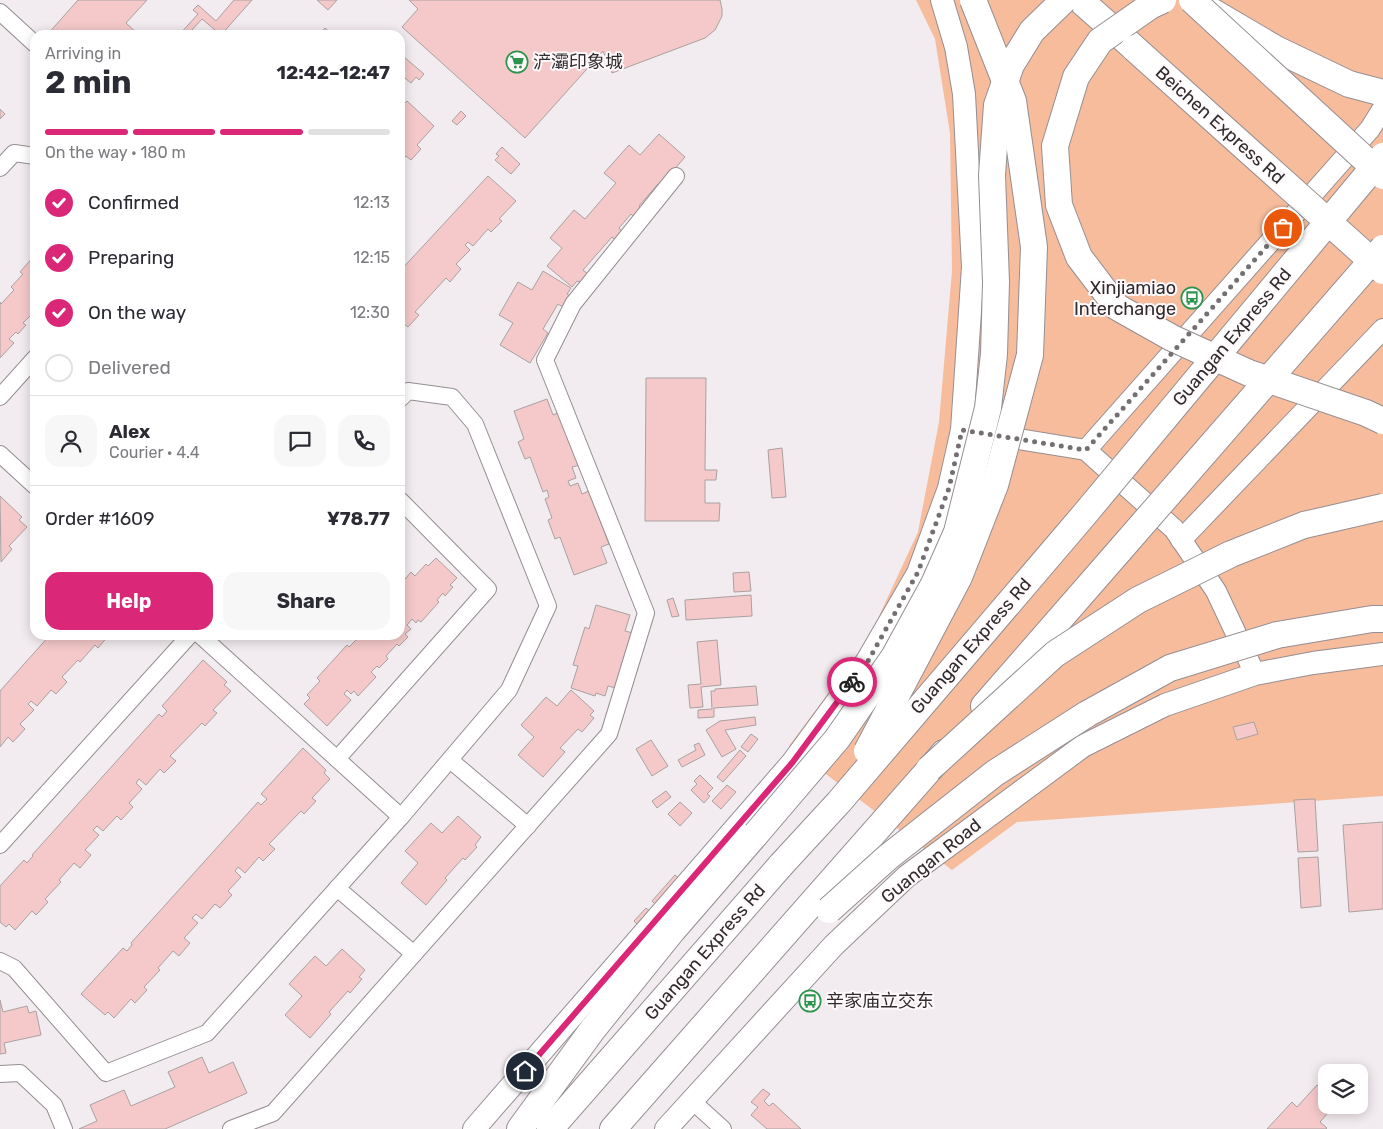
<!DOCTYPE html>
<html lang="en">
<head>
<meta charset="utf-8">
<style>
  :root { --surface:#fff; --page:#f7f7f7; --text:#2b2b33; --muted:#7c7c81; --line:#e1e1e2; --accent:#db2777 }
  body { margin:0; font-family:Rubik,"Noto Sans SC",sans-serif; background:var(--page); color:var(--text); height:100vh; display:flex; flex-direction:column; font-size:19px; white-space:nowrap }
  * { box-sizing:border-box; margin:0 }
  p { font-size:16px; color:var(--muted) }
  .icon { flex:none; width:28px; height:28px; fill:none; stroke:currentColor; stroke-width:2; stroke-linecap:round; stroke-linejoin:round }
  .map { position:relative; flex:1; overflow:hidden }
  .sheet { position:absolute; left:30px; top:30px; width:375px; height:610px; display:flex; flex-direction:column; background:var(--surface); border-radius:15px; box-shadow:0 2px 12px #0003 }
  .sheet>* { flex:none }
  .controls { position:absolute; left:1318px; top:1064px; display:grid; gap:10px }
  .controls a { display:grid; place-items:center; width:50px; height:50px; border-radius:10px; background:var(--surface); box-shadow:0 2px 12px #0003; font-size:25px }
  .pin { position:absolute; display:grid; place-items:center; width:42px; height:42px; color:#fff; margin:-21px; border:2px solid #fff; border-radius:50%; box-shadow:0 1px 5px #0007 }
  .courier { position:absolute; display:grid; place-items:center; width:50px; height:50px; margin:-25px; border:4px solid #db2777; border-radius:50%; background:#fff; color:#222; box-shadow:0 1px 6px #0007 }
  .headline em { font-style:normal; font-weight:700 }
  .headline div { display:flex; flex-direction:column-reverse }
  .headline { display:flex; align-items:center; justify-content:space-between; height:85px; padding:0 15px }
  h1 { font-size:32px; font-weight:700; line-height:38px }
  .bar { display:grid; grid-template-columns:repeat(4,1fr); gap:8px 5px; align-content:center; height:60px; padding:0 15px }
  .bar i { height:6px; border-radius:4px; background:var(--line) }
  .bar .selected { background:var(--accent) }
  .bar p { grid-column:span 4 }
  .line { display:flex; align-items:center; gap:12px; padding:0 15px; border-top:1px solid var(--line) }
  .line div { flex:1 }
  .round { display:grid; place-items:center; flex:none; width:52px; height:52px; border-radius:15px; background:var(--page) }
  ol { padding:0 15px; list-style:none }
  li { display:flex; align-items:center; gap:15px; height:55px }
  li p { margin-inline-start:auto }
  li .icon { padding:5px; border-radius:50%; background:var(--accent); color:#fff; stroke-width:4 }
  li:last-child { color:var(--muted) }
  li i { width:28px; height:28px; border:2px solid var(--line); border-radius:50% }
  .cta { display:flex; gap:10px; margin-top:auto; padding:10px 15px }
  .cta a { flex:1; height:58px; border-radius:15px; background:var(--accent); color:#fff; font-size:20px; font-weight:700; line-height:58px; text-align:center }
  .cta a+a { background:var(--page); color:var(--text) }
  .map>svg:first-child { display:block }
</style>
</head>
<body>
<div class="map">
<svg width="1383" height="1129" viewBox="0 0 1383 1129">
  <rect width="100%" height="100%" fill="#f2ebef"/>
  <path fill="#f6bc9c" d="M 916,0 L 1383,0 L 1383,796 L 1017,822 L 952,870 L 789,746 L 868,640 L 918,532 L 939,422 L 952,271 L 950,133 L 935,39 Z"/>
  <g fill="#f5c9ca" stroke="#a9a1a1">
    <path d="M 78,0 L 147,0 L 126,23 L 139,35 L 47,35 Z"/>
    <path d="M 234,0 L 252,0 L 221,35 L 202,19 L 191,31 L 196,35 L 179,35 L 198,14 L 193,10 L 198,5 L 216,21 Z"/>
    <path d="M 317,0 L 337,0 L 328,10 Z"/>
    <path d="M 409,0 L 720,0 L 722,9 L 722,16 L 715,30 L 705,38 L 612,73 L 603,51 L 525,138 L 402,27 L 418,9 Z"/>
    <path d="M 325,28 L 333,35 L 319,35 Z"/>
    <path d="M 404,57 L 424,74 L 419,80 L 416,77 L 411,83 L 400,74 L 400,61 Z"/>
    <path d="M 407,101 L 434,126 L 417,145 L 421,149 L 411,160 L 406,156 L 400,163 L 400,108 Z"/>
    <path d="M 0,109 L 5,114 L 0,119 Z"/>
    <path d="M 461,111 L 466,116 L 457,125 L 452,121 Z"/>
    <path d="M 659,134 L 685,157 L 660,186 L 658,184 L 639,206 L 642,209 L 634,217 L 631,214 L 619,228 L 622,232 L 615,240 L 612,237 L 583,270 L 588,274 L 580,282 L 577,281 L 572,287 L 547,266 L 562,248 L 550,238 L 574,210 L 585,219 L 616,183 L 604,173 L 629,145 L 640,155 Z"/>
    <path d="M 502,147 L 520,164 L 511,174 L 495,160 L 499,156 L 496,154 Z"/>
    <path d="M 488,176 L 516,201 L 499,219 L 502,221 L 491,232 L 488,229 L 473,246 L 468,242 L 465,245 L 470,250 L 456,264 L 461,269 L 450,282 L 446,278 L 415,312 L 419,315 L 408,327 L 403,323 L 400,326 L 400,271 Z"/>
    <path d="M 35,255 L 35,311 L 23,323 L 26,325 L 18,334 L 16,332 L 9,339 L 14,343 L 0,358 L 0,302 L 1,304 L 14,290 L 11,287 L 23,274 L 20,272 Z"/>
    <path d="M 543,271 L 571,288 L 567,294 L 570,296 L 563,307 L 558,304 L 543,329 L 548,333 L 530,363 L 500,345 L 513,323 L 499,315 L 518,282 L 532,290 Z"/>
    <path d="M 646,378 L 706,378 L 705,470 L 717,470 L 716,480 L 705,480 L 705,503 L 720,503 L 719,521 L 645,521 Z"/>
    <path d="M 547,399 L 553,415 L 560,412 L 580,465 L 572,467 L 576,478 L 568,481 L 570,486 L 578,483 L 582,494 L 589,491 L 609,544 L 601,547 L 607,563 L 574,575 L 560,537 L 555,539 L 548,520 L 552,518 L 545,499 L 549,497 L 547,490 L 543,492 L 530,457 L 525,459 L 518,442 L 524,439 L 514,411 Z"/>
    <path d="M 782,448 L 786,497 L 772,498 L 768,450 Z"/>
    <path d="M 0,496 L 22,517 L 19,520 L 27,527 L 9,546 L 12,549 L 1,562 Z"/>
    <path d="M 436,558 L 457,578 L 450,585 L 453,587 L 445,596 L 443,593 L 437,600 L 439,602 L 421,622 L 418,620 L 416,623 L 412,619 L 407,625 L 411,629 L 405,634 L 408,637 L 399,646 L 397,644 L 386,656 L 388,659 L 379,668 L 377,666 L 371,672 L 376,677 L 358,696 L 354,691 L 351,694 L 347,690 L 344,694 L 351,700 L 327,726 L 304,704 L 310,698 L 307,695 L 320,681 L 317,678 L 347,645 L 349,647 L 361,635 L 363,637 L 365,635 L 400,635 L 400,585 L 411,572 L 415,576 L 426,564 L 428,566 Z"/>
    <path d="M 749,572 L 751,591 L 734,592 L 733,573 Z"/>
    <path d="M 751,595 L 752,616 L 686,620 L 685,600 Z"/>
    <path d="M 673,598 L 679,616 L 672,617 L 667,600 Z"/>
    <path d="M 596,605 L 630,615 L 625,631 L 633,633 L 616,688 L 608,686 L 605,696 L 596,693 L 595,696 L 571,688 L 578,666 L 573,665 L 585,627 L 589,629 Z"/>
    <path d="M 50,635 L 54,638 L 57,635 L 109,635 L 98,648 L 95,645 L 80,662 L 78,660 L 62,677 L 67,682 L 56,694 L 51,690 L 37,706 L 31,701 L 28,704 L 34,710 L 20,724 L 25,729 L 13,742 L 8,737 L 0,747 L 0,691 Z"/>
    <path d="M 717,640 L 721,685 L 701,687 L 703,707 L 690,708 L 688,685 L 701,684 L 697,642 Z"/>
    <path d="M 203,660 L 227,682 L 224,685 L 231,691 L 213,710 L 217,713 L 205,726 L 202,723 L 170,756 L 176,761 L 164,773 L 160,769 L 146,785 L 139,779 L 136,783 L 142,789 L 129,803 L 133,807 L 121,820 L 117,816 L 103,831 L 97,826 L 93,830 L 99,835 L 85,850 L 91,855 L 80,868 L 74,863 L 59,880 L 61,882 L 45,899 L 48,902 L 36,915 L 32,911 L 15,930 L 9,924 L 6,927 L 0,922 L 0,886 L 24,860 L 27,863 L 33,856 L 32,855 L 159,714 L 162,717 L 167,711 L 162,706 Z"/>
    <path d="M 756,686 L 758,705 L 714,708 L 714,717 L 698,718 L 698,710 L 712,709 L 711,691 L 715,691 L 715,689 Z"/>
    <path d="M 571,690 L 594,711 L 590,715 L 594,718 L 582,732 L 578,729 L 560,748 L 565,752 L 543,777 L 518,755 L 534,737 L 521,725 L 546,697 L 557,706 Z"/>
    <path d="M 755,717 L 756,725 L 725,730 L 736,749 L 722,757 L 706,730 L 720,721 Z"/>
    <path d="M 1254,722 L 1258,734 L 1237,740 L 1233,727 Z"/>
    <path d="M 751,734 L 758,739 L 748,752 L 741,747 Z"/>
    <path d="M 651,740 L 668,766 L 652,776 L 636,749 Z"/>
    <path d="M 699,743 L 705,755 L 682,767 L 678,760 L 696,750 L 694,745 Z"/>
    <path d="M 303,748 L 326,770 L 324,773 L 330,779 L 312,798 L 316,801 L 304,814 L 301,811 L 269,844 L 275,849 L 263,861 L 259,857 L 245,873 L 238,867 L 235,871 L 241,877 L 228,891 L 232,895 L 220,908 L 215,904 L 202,919 L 196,914 L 192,918 L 198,923 L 184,938 L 190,943 L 179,956 L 173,951 L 158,968 L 160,970 L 144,987 L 147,990 L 135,1003 L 131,999 L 114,1018 L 108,1012 L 105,1015 L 81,994 L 123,948 L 127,951 L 132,945 L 131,943 L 258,802 L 261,805 L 267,799 L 261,794 Z"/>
    <path d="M 740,750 L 746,756 L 723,782 L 717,777 Z"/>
    <path d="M 700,775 L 713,788 L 707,794 L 710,796 L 704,803 L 691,790 L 697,784 L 694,781 Z"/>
    <path d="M 727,785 L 736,792 L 721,809 L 712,801 Z"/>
    <path d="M 666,791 L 671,797 L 657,808 L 652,801 Z"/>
    <path d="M 1315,799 L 1318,851 L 1298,852 L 1294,800 Z"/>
    <path d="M 680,802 L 692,813 L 680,826 L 668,814 Z"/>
    <path d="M 458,816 L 481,837 L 475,845 L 477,847 L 465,860 L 463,858 L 445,878 L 447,880 L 426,905 L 401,883 L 418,863 L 405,851 L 431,823 L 442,833 Z"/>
    <path d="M 1383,822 L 1383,909 L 1349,912 L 1343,825 Z"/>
    <path d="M 1318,857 L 1321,906 L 1301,908 L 1298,858 Z"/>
    <path d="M 675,875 L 682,881 L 658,907 L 652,901 Z"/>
    <path d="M 646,908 L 653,914 L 641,928 L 634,921 Z"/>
    <path d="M 342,949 L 365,970 L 359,977 L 362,979 L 350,993 L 348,991 L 329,1012 L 331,1014 L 310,1038 L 285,1015 L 302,996 L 289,984 L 315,956 L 326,966 Z"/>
    <path d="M 0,1000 L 3,1012 L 27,1006 L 29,1013 L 36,1011 L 41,1035 L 4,1043 L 6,1053 L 0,1054 Z"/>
    <path d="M 202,1057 L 209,1073 L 233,1062 L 247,1093 L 165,1129 L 79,1129 L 97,1121 L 90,1105 L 124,1090 L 131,1106 L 175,1087 L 168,1072 Z"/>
    <path d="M 1317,1085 L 1326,1094 L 1326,1105 L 1335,1105 L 1320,1122 L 1327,1128 L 1326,1129 L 1267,1129 L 1292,1102 L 1297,1107 Z"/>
    <path d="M 763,1089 L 770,1094 L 764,1101 L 769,1106 L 773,1103 L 801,1129 L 767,1129 L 751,1115 L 758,1107 L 751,1102 Z"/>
  </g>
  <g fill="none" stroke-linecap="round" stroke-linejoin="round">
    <g stroke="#958e92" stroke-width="18">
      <g id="minor">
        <path d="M 0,12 L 35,44"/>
        <path d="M 0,168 L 14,153 L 35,156"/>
        <path d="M 0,397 L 35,358"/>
        <path d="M 400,399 L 408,391 L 452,397 L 475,424 L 548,606 L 509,690 L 401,817"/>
        <path d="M 0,454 L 35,486"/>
        <path d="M 337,759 L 488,589 L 400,500"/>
        <path d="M 450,760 L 528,826"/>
        <path d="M 0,845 L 190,635"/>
        <path d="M 337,888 L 414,954"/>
        <path d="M 0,961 L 14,968 L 106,1073 L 207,1033 L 401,817 L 200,635"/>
        <path d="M 0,1074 L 20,1073 L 54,1105 L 64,1129"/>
        <path d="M 691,1100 L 723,1129"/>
        <path d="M 231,1129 L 273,1113 L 609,734 L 646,613 L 545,360 L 573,304 L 676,176"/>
      </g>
    </g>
    <g stroke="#958e92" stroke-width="22">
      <g id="tertiary">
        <path d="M 993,435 L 1086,450 L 1174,529 L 1216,591 L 1255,674"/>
        <path d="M 1086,450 L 1370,129 L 1383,108"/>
        <path d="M 1181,540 L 1383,329"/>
      </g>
    </g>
    <g stroke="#958e92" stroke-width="24">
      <g id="secondary">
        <path d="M 474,1129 L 792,763 L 867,661 L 918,573 L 949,488 L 962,430 L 973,267 L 964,94 L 956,47 L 942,0"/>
        <path d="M 666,1129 L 834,945 L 907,876 L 1083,746 L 1165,705 L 1255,674 L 1313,663 L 1383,654"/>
      </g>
    </g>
    <g stroke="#958e92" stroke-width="28">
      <g id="trunk">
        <path d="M 1080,0 L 1132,46"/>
        <path d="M 1213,12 L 1276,49 L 1349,84 L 1383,93"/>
        <path d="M 984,706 L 1120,550"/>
        <path d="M 520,1129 L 593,1029 L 672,931 L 756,834"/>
        <path d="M 550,1129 L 781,865"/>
        <path d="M 613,1129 L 944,753"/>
      </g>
    </g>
    <use href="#minor" stroke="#fff" stroke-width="16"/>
    <use href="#tertiary" stroke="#fff" stroke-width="20"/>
    <use href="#secondary" stroke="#fff" stroke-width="22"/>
    <use href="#trunk" stroke="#fff" stroke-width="26"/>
    <g stroke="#958e92" stroke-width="28" stroke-linecap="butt">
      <g id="trunk-bridge">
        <path d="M 1163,0 L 1150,6 L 1100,41 L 1076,77 L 1055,146 L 1059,205 L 1079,257 L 1117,307 L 1172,338 L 1249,373 L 1366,413 L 1383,421"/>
        <path d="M 1192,0 L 1383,176"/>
        <path d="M 1134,48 L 1383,271"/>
        <path d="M 1120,550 L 1383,248"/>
        <path d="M 867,751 L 959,577 L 995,485 L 1030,355 L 1034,247 L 1013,101 L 973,0"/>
        <path d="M 929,769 L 1055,654 L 1138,600 L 1231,554 L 1304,525 L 1383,507"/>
        <path d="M 756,834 L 837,739 L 894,657 L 934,584 L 957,532 L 988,408 L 994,354 L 996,282 L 992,175 L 997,105 L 1011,65 L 1032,31 L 1064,0"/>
        <path d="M 781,865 L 839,802 L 1084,515 L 1383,156"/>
        <path d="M 829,910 L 888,857 L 995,773 L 1087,714 L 1170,668 L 1277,635 L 1372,619 L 1383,619"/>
      </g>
    </g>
    <use href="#trunk-bridge" stroke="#fff" stroke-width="26"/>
  </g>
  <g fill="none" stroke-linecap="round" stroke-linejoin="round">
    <path stroke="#736f72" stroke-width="5" stroke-dasharray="0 9" d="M 852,682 L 868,661 L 918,572 L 949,488 L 962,430 L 1086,450 L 1283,228"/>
    <path stroke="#db2777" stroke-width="6" d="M 525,1071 L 792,763 L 852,682"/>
  </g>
  <defs>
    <g id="supermarket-ring" transform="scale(1.125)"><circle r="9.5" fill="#fff9fc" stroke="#2b954d" stroke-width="1.5"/><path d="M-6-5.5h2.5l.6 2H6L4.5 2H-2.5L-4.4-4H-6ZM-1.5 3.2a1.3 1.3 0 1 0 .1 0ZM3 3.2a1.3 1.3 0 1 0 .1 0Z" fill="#2b954d"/></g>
    <g id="bus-ring" transform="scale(1.125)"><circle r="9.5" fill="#fff9fc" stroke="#2b954d" stroke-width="1.5"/><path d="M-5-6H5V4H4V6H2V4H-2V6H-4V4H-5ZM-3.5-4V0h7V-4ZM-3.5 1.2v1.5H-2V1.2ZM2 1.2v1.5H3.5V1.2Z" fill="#2b954d"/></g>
  </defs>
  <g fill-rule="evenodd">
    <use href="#supermarket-ring" x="517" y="62"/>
    <use href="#bus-ring" x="1192" y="298"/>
    <use href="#bus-ring" x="810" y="1001"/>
  </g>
  <g text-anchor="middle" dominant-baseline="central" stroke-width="4" stroke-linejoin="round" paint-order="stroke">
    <g font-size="18" fill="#2f2c2e" stroke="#fff9fc" text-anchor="start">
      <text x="533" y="62">浐灞印象城</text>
      <text x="1176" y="288" text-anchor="end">Xinjiamiao<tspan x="1176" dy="21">Interchange</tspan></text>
      <text x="826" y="1001">辛家庙立交东</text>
    </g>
    <g font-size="18" fill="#2f2c2e" stroke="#fff9fc">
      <text transform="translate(1220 125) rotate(42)">Beichen Express Rd</text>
      <text transform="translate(1232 337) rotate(-50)">Guangan Express Rd</text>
      <text transform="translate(971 646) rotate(-49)">Guangan Express Rd</text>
      <text transform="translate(931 861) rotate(-39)">Guangan Road</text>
      <text transform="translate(705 952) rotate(-49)">Guangan Express Rd</text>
    </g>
  </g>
</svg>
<div class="controls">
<a><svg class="icon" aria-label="layers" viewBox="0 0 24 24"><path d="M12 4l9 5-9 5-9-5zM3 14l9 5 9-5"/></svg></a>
</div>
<div class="pin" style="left:1283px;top:228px;background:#ea580c"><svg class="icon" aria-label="bag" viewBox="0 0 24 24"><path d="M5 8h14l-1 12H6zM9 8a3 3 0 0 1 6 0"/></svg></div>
<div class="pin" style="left:525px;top:1071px;background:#1f2937"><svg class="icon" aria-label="home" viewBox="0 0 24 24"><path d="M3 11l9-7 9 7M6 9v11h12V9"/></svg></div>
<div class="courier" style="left:852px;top:682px"><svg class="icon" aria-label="bike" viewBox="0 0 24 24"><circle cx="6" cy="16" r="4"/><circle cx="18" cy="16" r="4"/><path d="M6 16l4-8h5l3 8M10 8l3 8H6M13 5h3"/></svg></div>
<section class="sheet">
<div class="headline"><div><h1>2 min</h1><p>Arriving in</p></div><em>12:42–12:47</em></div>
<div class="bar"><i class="selected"></i><i class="selected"></i><i class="selected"></i><i></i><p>On the way · 180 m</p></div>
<ol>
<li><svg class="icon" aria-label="check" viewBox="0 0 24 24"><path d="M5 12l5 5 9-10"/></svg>Confirmed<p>12:13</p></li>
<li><svg class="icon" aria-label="check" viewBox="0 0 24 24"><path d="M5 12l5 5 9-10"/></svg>Preparing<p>12:15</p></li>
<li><svg class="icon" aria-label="check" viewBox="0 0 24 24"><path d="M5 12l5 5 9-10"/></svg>On the way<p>12:30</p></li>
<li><i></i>Delivered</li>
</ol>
<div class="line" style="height:90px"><a class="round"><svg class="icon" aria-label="person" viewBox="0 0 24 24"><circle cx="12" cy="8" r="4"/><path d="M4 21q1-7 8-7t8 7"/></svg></a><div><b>Alex</b><p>Courier · 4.4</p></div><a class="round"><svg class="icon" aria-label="chat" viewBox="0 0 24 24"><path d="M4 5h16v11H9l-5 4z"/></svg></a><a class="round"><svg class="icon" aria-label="phone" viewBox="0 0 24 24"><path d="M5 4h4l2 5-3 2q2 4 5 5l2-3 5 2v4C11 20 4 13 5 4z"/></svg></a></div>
<div class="line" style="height:65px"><div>Order #1609</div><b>¥78.77</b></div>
<div class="cta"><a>Help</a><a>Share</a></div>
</section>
</div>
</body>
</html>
